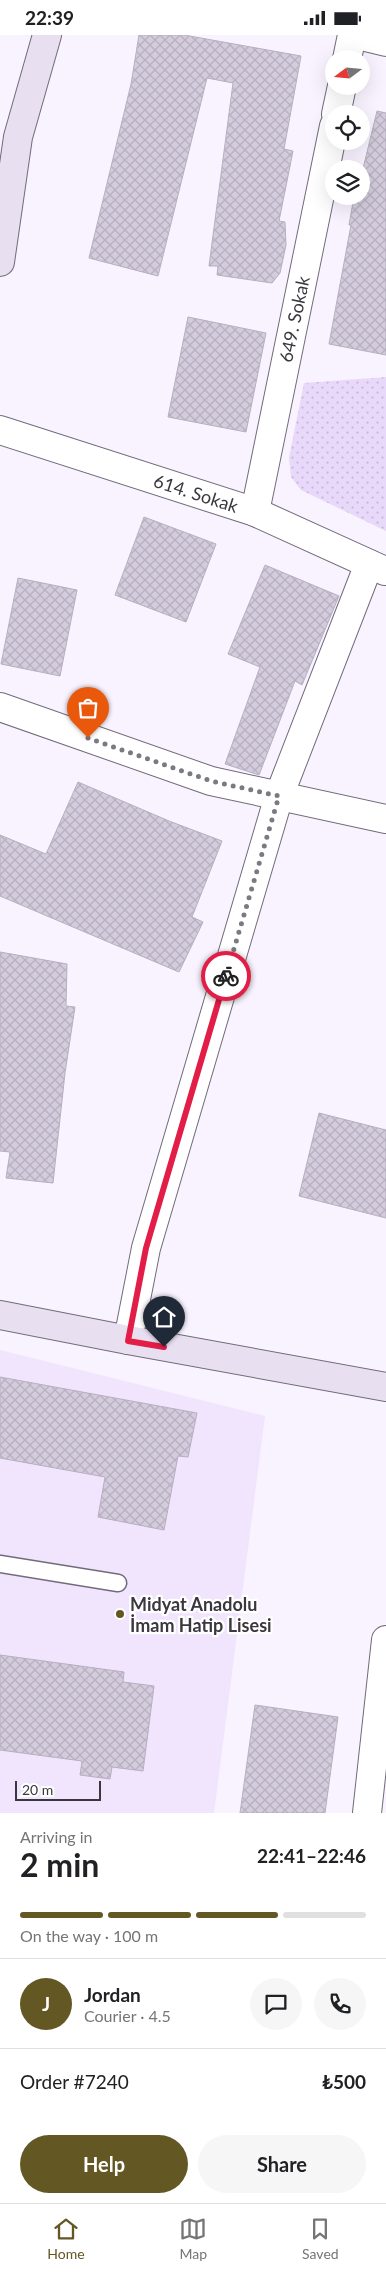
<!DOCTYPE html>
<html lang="en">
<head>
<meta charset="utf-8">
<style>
  :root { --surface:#fff; --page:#f6f6f6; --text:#202124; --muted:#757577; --line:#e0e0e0; --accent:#635723 }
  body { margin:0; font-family:Lato,sans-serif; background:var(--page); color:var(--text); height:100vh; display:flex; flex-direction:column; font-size:19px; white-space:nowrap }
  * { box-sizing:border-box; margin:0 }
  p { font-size:16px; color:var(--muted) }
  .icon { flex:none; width:28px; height:28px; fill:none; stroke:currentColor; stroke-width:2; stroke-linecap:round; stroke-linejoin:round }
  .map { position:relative; height:1778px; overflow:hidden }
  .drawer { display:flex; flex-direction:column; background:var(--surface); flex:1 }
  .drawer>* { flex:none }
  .needle { width:32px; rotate:254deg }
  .fabs { position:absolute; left:325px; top:15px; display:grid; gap:10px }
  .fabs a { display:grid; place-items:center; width:45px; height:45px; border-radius:50%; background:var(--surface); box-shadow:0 5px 20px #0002; font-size:25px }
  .scale { position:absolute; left:15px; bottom:12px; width:86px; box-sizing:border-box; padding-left:5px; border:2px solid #3b373e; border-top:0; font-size:14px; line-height:18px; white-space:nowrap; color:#3b373e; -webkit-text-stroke:4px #fff; paint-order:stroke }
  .pin { position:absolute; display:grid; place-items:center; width:42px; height:42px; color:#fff; margin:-51px -21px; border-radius:50% 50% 50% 0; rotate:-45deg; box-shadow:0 0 5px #0007 }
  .pin .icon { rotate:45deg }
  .courier { position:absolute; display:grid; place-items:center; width:50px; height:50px; margin:-25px; border:4px solid #e11d48; border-radius:50%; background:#fff; color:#222; box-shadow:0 1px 6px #0007 }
  .headline em { font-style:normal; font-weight:700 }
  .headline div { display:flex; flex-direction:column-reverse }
  .headline { display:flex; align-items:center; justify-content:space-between; height:85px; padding:0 20px }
  h1 { font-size:32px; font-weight:700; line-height:38px }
  .bar { display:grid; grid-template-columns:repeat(4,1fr); gap:8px 5px; align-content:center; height:60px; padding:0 20px }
  .bar i { height:6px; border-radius:4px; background:var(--line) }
  .bar .on { background:var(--accent) }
  .bar p { grid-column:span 4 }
  .line { display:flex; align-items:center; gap:12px; padding:0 20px; border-top:1px solid var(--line) }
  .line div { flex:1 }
  .round { display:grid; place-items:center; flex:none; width:52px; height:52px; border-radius:26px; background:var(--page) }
  .button { display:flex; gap:10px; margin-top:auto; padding:10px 20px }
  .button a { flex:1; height:58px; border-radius:30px; background:var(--accent); color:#fff; font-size:20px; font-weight:700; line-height:58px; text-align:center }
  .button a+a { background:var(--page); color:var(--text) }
  .status { display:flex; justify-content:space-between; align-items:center; height:35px; padding:0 25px; background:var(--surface); direction:ltr }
  .status svg { height:14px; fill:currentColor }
  .tab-bar { display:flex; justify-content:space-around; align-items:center; height:70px; border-top:1px solid var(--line); background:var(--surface); font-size:14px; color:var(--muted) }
  .tab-bar a { display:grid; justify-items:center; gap:2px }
  .tab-bar .on { color:var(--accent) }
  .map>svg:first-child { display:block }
</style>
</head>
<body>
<div class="status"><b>22:39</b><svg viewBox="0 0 49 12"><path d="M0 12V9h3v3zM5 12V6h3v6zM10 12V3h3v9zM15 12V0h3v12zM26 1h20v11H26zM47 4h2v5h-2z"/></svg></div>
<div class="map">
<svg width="386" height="1778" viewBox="0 0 386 1778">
  <defs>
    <pattern id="grass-dots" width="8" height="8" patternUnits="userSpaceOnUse" patternTransform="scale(1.25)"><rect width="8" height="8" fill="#e8d8fa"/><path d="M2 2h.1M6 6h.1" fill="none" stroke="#c8bad7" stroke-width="1.8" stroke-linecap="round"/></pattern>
    <pattern id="building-cross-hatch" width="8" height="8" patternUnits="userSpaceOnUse" patternTransform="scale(1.25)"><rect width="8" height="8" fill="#d4ccdd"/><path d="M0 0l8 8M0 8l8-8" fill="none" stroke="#b7b0bf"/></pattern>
  </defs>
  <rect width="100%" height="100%" fill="#f8f3fe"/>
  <path fill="#f0e5fd" d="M 0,1315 L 265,1381 L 214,1778 L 0,1778 Z"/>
  <path fill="url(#grass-dots)" d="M 386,342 L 386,496 L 301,455 L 291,442 L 289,423 L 304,348 Z"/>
  <g fill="url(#building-cross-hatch)" stroke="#b7afc0">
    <path d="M 139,0 L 184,0 L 301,21 L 284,114 L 293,116 L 279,186 L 285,187 L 286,210 L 280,238 L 272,248 L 217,240 L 218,231 L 209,231 L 233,48 L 207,43 L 158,241 L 89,223 L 131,49 Z"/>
    <path d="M 377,76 L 386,78 L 386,320 L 329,309 L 351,190 L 349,190 L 354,161 L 361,161 L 361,142 Z"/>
    <path d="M 188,282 L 266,298 L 246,397 L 168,382 Z"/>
    <path d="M 144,482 L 216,509 L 186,587 L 115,560 Z"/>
    <path d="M 265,530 L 339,561 L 302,650 L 295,646 L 259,740 L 225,729 L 260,632 L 228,619 Z"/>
    <path d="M 18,543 L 77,555 L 60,641 L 1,629 Z"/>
    <path d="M 78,747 L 169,786 L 222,806 L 192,882 L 203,887 L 179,937 L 0,861 L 0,800 L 46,819 Z"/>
    <path d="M 0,917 L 67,929 L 66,971 L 75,972 L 65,1038 L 53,1148 L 6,1143 L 10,1117 L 0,1116 Z"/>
    <path d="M 319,1078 L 386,1095 L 386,1183 L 299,1161 Z"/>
    <path d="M 0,1342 L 197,1378 L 188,1422 L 178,1421 L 164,1495 L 98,1482 L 105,1442 L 0,1423 Z"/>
    <path d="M 0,1620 L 124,1637 L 123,1647 L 154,1651 L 143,1736 L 112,1732 L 110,1744 L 80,1740 L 82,1726 L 0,1715 Z"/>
    <path d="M 255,1670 L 338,1682 L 325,1778 L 240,1778 Z"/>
  </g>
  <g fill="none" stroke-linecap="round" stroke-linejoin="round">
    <g stroke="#726b7a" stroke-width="19">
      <path id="lane" d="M 0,1529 L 118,1548"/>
    </g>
    <g stroke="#726b7a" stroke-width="30">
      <g id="street">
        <path d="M 357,0 L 386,7"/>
        <path d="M 347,24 L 352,0"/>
        <path d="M 336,79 L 342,51"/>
        <path d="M 0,395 L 255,477 L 385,536"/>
        <path d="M 255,477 L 334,91"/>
        <path d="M 0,672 L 211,746 L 386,784"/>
        <path d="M 128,1305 L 146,1213 L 279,761 L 369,529"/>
        <path d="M 367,1778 L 386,1605"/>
      </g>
    </g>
    <g stroke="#726b7a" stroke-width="30">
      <g id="secondary">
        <path d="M 0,227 L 18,102 L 47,0"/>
        <path d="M 0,1280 L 128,1305 L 386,1352"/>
      </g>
    </g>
    <use href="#lane" stroke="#fff" stroke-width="16"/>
    <use href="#street" stroke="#fff" stroke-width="28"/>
    <use href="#secondary" stroke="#e8dff1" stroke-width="28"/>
  </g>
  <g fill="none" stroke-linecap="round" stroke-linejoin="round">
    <path stroke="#7d7981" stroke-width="5" stroke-dasharray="0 9" d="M 88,703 L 211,746 L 279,761 L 226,941"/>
    <path stroke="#e11d48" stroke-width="6" d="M 164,1312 L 128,1306 L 146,1213 L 226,941"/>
  </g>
  <circle fill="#635723" stroke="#fff" stroke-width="2" cx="120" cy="1579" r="5"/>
  <g text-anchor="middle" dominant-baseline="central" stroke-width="4.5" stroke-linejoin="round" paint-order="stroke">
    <g font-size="18" fill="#3b373e" stroke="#fff">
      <text transform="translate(294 284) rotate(-78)">649. Sokak</text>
      <text transform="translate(196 458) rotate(18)">614. Sokak</text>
    </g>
    <g font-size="18" font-weight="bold" fill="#3b373e" stroke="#fff" text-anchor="start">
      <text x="130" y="1569">Midyat Anadolu<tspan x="130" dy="21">İmam Hatip Lisesi</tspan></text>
    </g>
  </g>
</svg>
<div class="fabs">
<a><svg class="needle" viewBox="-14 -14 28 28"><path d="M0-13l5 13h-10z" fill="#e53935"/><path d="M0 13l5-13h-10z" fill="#757577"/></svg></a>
<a><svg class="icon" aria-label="locate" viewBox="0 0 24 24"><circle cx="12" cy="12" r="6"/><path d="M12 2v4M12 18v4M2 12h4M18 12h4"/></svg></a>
<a><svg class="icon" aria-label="layers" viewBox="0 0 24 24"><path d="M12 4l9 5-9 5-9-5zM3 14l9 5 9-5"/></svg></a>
</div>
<div class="scale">20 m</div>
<div class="pin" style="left:88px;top:703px;background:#ea580c"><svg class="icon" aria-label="bag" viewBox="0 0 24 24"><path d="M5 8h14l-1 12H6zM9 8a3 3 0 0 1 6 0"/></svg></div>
<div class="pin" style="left:164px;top:1312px;background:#1f2937"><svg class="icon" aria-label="home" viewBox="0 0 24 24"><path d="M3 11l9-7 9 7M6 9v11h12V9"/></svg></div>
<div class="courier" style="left:226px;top:941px"><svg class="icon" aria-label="bike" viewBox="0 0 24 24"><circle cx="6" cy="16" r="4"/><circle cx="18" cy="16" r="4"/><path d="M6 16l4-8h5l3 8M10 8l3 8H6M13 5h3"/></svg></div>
</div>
<section class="drawer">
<div class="headline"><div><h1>2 min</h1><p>Arriving in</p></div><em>22:41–22:46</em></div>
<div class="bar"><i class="on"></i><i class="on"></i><i class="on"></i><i></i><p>On the way · 100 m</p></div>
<div class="line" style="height:90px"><b class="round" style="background:var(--accent);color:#fff">J</b><div><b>Jordan</b><p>Courier · 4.5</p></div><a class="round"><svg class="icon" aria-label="chat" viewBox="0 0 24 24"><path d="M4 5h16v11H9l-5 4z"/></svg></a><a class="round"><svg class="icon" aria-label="phone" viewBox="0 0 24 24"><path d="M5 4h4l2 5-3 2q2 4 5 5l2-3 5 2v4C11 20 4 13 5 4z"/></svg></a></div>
<div class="line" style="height:65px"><div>Order #7240</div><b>₺500</b></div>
<div class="button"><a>Help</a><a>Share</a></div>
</section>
<nav class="tab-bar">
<a class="on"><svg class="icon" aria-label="home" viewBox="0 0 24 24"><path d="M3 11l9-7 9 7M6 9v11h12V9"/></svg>Home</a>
<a><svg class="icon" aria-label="map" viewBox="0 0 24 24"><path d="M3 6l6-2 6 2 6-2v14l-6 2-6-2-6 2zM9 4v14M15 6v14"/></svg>Map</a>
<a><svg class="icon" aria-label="saved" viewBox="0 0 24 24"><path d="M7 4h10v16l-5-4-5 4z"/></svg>Saved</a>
</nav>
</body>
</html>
